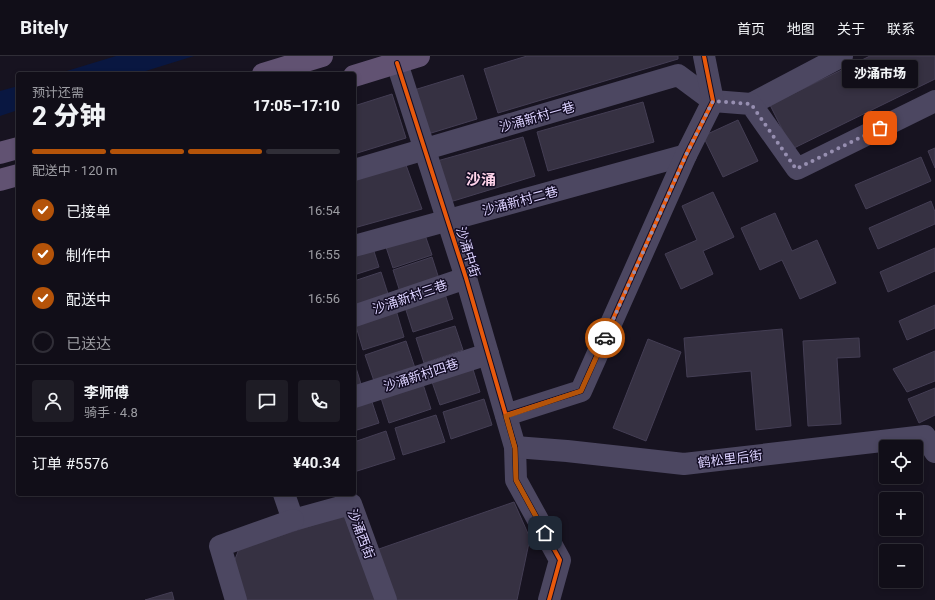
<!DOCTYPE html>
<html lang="zh">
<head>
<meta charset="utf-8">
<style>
  :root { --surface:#110e18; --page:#1e1c25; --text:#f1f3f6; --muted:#9c9ca2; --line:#302e37; --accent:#b45309 }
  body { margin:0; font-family:Roboto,"Noto Sans SC",sans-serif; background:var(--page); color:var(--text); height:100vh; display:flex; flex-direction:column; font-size:15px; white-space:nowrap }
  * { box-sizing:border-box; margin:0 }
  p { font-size:13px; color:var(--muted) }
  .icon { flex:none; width:22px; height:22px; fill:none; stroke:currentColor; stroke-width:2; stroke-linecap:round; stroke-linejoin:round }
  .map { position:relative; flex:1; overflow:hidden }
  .sheet { position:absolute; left:16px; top:16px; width:340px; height:424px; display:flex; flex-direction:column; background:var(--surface); border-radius:4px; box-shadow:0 2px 6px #0003,0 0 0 1px var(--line) }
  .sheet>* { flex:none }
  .buttons { position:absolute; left:879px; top:384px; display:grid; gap:8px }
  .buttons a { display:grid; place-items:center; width:44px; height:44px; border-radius:4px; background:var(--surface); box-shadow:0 2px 6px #0003,0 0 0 1px var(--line); font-size:20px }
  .pin { position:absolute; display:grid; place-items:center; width:34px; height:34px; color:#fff; margin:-17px; border-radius:8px; box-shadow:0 2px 6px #0006 }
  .courier { position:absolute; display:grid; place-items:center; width:40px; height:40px; margin:-20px; border:3px solid #b45309; border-radius:50%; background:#fff; color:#222; box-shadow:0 1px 5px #0007 }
  .bubble { position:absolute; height:28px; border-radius:4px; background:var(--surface); box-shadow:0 2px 6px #0003,0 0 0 1px var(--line); font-size:13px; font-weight:800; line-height:28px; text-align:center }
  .overview em { font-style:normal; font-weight:800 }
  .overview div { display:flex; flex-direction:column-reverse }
  .overview { display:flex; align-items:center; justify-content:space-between; height:68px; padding:0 16px }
  h1 { font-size:26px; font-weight:800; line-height:30px }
  .bar { display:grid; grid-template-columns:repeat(4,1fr); gap:6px 4px; align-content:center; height:48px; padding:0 16px }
  .bar i { height:5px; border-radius:3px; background:var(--line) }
  .bar .active { background:var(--accent) }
  .bar p { grid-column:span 4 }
  .line { display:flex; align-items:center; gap:10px; padding:0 16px; border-top:1px solid var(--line) }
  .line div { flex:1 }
  .round { display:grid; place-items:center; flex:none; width:42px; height:42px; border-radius:4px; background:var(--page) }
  ol { padding:0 16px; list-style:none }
  li { display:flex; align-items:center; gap:12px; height:44px }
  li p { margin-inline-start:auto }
  li .icon { padding:4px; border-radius:50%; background:var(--accent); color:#fff; stroke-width:4 }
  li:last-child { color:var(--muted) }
  li i { width:22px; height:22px; border:2px solid var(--line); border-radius:50% }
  header { display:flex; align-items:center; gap:24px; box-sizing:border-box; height:56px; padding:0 20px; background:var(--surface); border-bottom:1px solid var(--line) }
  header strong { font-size:19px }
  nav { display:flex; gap:22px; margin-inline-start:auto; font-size:14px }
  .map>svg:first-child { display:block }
</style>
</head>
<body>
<header>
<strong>Bitely</strong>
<nav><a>首页</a><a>地图</a><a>关于</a><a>联系</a></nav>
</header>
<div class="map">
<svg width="935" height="544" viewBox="0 0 935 544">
  <rect width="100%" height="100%" fill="#171320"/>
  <g fill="#091741">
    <path d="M 116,0 L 194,0 L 136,18 L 57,18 Z"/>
    <path d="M 18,30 L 18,54 L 0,60 L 0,35 Z"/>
  </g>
  <g fill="#363142" stroke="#443e54">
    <path d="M 527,0 L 678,0 L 678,3 L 498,57 L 484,13 Z"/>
    <path d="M 870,0 L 935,0 L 935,23 L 792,93 L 770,49 Z"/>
    <path d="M 463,19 L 477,63 L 428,78 L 414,34 Z"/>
    <path d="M 392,38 L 406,82 L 354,98 L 354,50 Z"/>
    <path d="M 643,46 L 654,86 L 548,115 L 537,76 Z"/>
    <path d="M 738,64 L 758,105 L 723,121 L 703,80 Z"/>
    <path d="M 523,81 L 535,120 L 450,146 L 437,105 Z"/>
    <path d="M 935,92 L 935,112 L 928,95 Z"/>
    <path d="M 921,101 L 931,125 L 866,153 L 855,129 Z"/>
    <path d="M 406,109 L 422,153 L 354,172 L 354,124 Z"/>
    <path d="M 713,136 L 734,181 L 703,195 L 713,218 L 681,233 L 665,198 L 697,184 L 682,150 Z"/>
    <path d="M 931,145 L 935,156 L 935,168 L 878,193 L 869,172 Z"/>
    <path d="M 775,157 L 792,195 L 817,184 L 836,227 L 800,243 L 782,204 L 760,214 L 741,172 Z"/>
    <path d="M 424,176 L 432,199 L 393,212 L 385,188 Z"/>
    <path d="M 371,186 L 379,211 L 354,219 L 354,192 Z"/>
    <path d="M 935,192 L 935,215 L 888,236 L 880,216 Z"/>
    <path d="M 432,201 L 440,226 L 401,239 L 393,214 Z"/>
    <path d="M 381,216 L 389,241 L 354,252 L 354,225 Z"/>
    <path d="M 445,238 L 453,263 L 413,276 L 405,251 Z"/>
    <path d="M 935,249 L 935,272 L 907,284 L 899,265 Z"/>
    <path d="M 396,254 L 404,281 L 363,294 L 355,267 Z"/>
    <path d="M 455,270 L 463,294 L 424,307 L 416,282 Z"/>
    <path d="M 782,273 L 791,370 L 756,374 L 751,315 L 687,321 L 684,282 Z"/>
    <path d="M 859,282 L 860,301 L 837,302 L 841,368 L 808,370 L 803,285 Z"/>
    <path d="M 648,283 L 681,296 L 646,385 L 613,372 Z"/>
    <path d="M 406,285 L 415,312 L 374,325 L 365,299 Z"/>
    <path d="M 935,295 L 935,325 L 907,336 L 893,313 Z"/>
    <path d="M 354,305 L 361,328 L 354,330 Z"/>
    <path d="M 472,310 L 480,336 L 440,349 L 431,323 Z"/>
    <path d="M 422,325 L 431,353 L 389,367 L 380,339 Z"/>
    <path d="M 935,332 L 935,359 L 919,367 L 908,343 Z"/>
    <path d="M 371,343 L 379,367 L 354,375 L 354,349 Z"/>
    <path d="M 484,343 L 492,369 L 451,383 L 443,356 Z"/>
    <path d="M 436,359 L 445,386 L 403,399 L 395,372 Z"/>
    <path d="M 386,375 L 395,403 L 354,416 L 354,386 Z"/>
    <path d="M 514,446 L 530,482 L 517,544 L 396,544 L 376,494 Z"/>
    <path d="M 344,459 L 376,544 L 241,544 L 232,511 L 239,493 Z"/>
    <path d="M 172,536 L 174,544 L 145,544 Z"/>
  </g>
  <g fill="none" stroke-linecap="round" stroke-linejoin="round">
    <g stroke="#4c4761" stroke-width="22">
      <path d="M 397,7 L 466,222 L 515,391 L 516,424 L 560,504 L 549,544"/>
      <path d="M 751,48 L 842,0"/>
      <path d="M 354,114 L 678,19 L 713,45 L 751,48 L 797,113 L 935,45"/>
      <path d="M 354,190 L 686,99"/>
      <path d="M 354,260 L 466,222"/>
      <path d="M 354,341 L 488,298"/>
      <path d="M 506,359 L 581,335 L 686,99 L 713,45 L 704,0"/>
      <path d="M 515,391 L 567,395 L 684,408 L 925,380 L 935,396"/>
      <path d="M 284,438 L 293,464 L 351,448 L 386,544"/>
      <path d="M 236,544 L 220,490 L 293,464"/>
    </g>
    <g stroke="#615272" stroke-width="22">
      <path d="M 263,18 L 322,0"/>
      <path d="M 354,20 L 419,0"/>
      <path d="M 0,97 L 18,92"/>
      <path d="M 0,124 L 18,119"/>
    </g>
    <g stroke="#140e25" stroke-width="6">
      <g id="cycleway">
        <path d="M 397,7 L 466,222 L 515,391 L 516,424 L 560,504 L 549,544"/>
        <path d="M 506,359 L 581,335 L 686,99 L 713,45 L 704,0"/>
      </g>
    </g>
    <use href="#cycleway" stroke="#e8590c" stroke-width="4"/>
  </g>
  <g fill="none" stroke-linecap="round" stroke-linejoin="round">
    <path stroke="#978fb1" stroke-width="4" stroke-dasharray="0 7.2" d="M 605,282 L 686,99 L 713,45 L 751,48 L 796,113 L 880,72"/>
    <path stroke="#b45309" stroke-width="5" d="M 545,477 L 516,424 L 515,392 L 506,360 L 581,335 L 605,282"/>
  </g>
  <g text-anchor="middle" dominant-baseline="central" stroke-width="3" stroke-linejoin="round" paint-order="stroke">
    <g font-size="13" fill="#dcd2ff" stroke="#140e25">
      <text transform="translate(537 61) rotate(-16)">沙涌新村一巷</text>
      <text transform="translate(520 145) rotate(-15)">沙涌新村二巷</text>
      <text transform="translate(468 196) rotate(73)">沙涌中街</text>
      <text transform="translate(410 241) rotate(-19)">沙涌新村三巷</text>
      <text transform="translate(421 319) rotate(-18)">沙涌新村四巷</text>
      <text transform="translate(730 403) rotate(-7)">鹤松里后街</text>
      <text transform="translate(361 478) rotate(69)">沙涌西街</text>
    </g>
    <g font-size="15" font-weight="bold" fill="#ffd4ea" stroke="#140e25">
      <text x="481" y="124">沙涌</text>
    </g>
  </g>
</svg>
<div class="buttons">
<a><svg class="icon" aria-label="locate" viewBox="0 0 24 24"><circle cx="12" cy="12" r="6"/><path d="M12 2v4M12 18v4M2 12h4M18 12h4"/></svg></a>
<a>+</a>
<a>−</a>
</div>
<div class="pin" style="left:880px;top:72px;background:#ea580c"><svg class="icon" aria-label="bag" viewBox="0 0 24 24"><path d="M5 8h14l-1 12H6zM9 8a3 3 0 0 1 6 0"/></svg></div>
<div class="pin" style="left:545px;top:477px;background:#1f2937"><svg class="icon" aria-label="home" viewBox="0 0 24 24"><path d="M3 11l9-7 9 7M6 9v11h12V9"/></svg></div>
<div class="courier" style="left:605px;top:282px"><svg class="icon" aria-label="car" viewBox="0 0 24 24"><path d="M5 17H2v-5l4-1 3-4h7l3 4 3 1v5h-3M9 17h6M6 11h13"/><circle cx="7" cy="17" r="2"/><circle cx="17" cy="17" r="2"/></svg></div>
<div class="bubble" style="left:842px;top:4px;width:76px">沙涌市场</div>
<section class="sheet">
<div class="overview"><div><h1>2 分钟</h1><p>预计还需</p></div><em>17:05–17:10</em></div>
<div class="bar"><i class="active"></i><i class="active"></i><i class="active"></i><i></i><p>配送中 · 120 m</p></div>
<ol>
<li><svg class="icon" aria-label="check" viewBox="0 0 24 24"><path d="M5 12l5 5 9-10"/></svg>已接单<p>16:54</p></li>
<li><svg class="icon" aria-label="check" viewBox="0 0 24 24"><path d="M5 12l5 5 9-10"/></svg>制作中<p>16:55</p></li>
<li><svg class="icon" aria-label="check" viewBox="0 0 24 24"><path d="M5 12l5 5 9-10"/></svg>配送中<p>16:56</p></li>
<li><i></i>已送达</li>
</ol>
<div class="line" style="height:72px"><a class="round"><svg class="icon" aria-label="person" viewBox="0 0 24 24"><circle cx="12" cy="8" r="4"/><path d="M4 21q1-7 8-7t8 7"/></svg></a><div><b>李师傅</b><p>骑手 · 4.8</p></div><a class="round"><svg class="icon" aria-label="chat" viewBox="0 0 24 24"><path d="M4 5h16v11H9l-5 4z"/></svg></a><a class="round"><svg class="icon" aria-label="phone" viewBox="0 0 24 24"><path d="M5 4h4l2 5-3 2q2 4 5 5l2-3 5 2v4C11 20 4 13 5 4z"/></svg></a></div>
<div class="line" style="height:52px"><div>订单 #5576</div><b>¥40.34</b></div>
</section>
</div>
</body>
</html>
